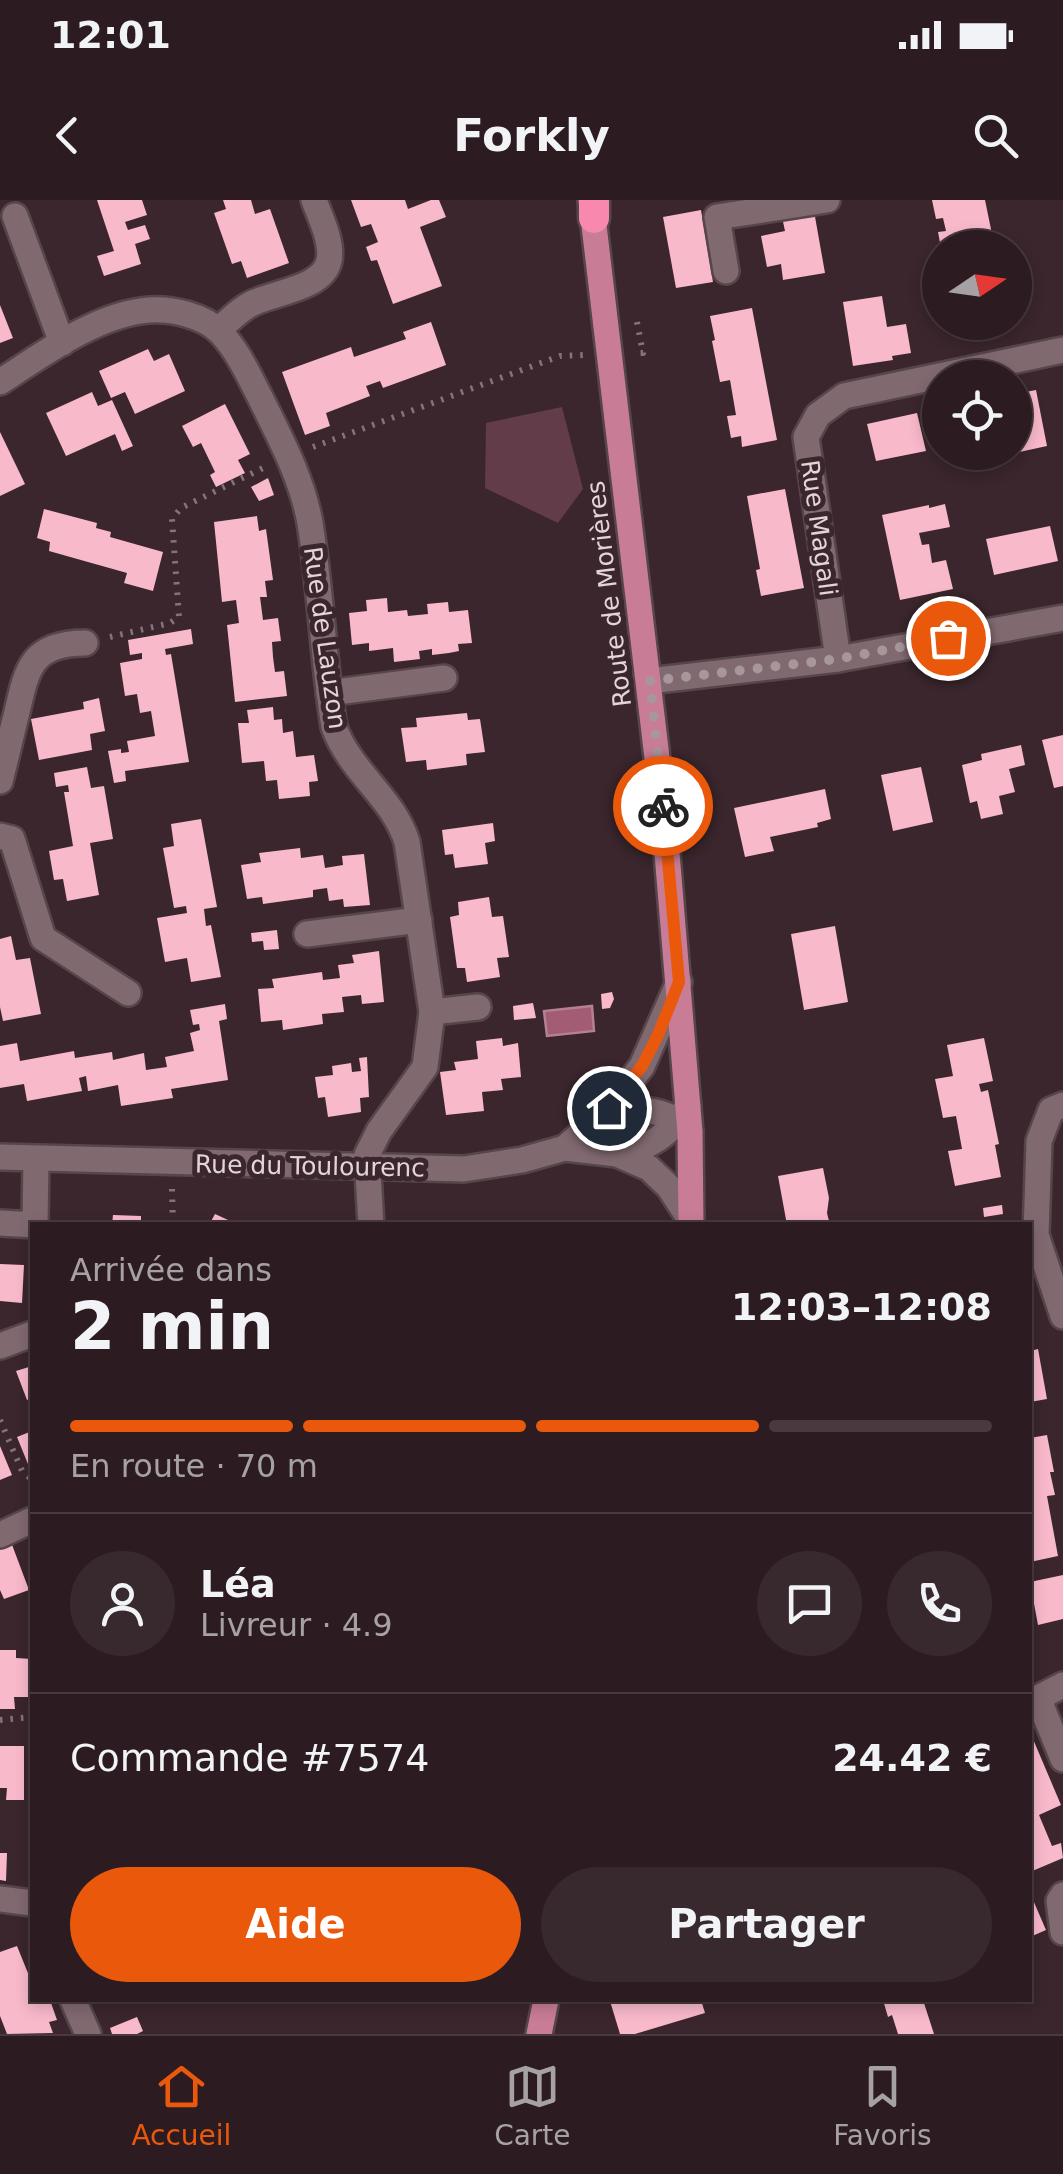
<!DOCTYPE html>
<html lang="fr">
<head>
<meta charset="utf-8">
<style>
  :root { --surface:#2c1c21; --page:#38292e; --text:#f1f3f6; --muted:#a6a1a5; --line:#483a3f; --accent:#ea580c }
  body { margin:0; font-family:"DejaVu Sans",sans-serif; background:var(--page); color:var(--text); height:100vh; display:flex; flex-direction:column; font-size:38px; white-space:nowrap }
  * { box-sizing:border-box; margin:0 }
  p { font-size:32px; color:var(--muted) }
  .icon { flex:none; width:55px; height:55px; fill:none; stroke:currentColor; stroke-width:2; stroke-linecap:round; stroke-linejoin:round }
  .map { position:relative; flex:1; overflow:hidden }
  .details { position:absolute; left:30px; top:1022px; width:1002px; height:780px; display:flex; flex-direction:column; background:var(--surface); border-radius:0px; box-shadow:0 5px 15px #0003,0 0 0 2px var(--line) }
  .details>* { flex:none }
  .needle { width:65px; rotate:77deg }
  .controls { position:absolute; left:922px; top:30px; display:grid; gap:20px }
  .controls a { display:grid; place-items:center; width:110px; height:110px; border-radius:50%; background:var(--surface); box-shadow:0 5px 15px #0003,0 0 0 2px var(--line); font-size:50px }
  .pin { position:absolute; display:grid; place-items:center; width:85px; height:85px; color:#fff; margin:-42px; border:5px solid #fff; border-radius:50%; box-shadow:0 2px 10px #0007 }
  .courier { position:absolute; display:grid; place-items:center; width:100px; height:100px; margin:-50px; border:8px solid #ea580c; border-radius:50%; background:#fff; color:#222; box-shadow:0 2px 12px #0007 }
  .head em { font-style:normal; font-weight:700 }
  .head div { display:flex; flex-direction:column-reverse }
  .head { display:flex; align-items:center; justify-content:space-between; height:170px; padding:0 40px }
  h1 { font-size:65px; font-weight:700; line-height:75px }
  .bar { display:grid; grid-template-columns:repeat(4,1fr); gap:15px 10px; align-content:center; height:120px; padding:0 40px }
  .bar i { height:12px; border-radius:8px; background:var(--line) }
  .bar .selected { background:var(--accent) }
  .bar p { grid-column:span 4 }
  .line { display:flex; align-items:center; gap:25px; padding:0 40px; border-top:2px solid var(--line) }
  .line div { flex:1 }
  .round { display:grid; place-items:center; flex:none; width:105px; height:105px; border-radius:52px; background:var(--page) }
  .primary-button { display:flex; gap:20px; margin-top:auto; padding:20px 40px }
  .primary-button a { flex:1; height:115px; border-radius:60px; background:var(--accent); color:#fff; font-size:40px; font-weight:700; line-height:115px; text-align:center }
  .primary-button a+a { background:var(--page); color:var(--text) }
  .status { display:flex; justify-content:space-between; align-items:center; height:70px; padding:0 50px; background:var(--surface); direction:ltr }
  .status svg { height:28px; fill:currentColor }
  header { display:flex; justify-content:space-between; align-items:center; height:130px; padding:0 40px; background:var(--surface); font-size:45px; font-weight:700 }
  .dock { display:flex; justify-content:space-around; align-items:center; height:140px; border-top:2px solid var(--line); background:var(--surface); font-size:28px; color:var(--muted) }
  .dock a { display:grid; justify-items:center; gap:5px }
  .dock .selected { color:var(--accent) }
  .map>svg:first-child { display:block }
</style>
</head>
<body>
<div class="status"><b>12:01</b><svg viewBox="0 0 49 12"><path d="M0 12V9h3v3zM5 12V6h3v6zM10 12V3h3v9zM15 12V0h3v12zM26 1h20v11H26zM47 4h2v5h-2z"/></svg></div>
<header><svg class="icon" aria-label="back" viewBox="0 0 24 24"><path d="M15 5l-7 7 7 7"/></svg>Forkly<svg class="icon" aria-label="search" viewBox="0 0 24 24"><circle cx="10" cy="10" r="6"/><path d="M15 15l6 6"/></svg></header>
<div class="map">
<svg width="1063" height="1834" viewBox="0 0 1063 1834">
  <rect width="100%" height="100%" fill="#3a262c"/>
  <path fill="#633c49" d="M 562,207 L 583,289 L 558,323 L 485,288 L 486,223 Z"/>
  <path fill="#a25c73" stroke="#b58091" stroke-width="2.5" d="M 592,806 L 594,831 L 547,836 L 544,811 Z"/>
  <g fill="#f8b9cb">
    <path d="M 97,0 L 142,0 L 147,15 L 125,22 L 128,30 L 145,25 L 150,39 L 135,44 L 141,64 L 104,76 L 97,56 L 114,51 Z"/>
    <path d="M 223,0 L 251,0 L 255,14 L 270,9 L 289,63 L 247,78 L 241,61 L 232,64 L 214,13 L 226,9 Z"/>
    <path d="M 351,0 L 405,0 L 408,9 L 431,0 L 439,0 L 446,17 L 420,27 L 442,86 L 393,104 L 377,60 L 371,61 L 366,47 L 378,42 L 371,24 L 361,27 Z"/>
    <path d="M 932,0 L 985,0 L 993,39 L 952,48 L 941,48 L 938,32 L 946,31 L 943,18 L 936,19 Z"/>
    <path d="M 701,10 L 713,82 L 676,88 L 663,17 Z"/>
    <path d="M 814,11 L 825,73 L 783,80 L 781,64 L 767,67 L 761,36 L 785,31 L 782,17 Z"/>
    <path d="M 882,96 L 887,127 L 906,124 L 911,153 L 892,156 L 893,160 L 853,166 L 843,102 Z"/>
    <path d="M 0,105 L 13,138 L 0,143 Z"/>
    <path d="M 752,108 L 777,240 L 742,247 L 741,236 L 731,238 L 727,216 L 736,215 L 730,180 L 720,182 L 712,141 L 715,140 L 710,116 Z"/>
    <path d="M 431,122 L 446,165 L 383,188 L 380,181 L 366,186 L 370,196 L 326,213 L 330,226 L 305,235 L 282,172 L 351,147 L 354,157 L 406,139 L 403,132 Z"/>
    <path d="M 960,122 L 1000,122 L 1001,131 L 963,139 Z"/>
    <path d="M 148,149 L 154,161 L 169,154 L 185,191 L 135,214 L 125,192 L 111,198 L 99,171 Z"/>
    <path d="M 1036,190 L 1047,246 L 1015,253 L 1015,194 Z"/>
    <path d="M 92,192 L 98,206 L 112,200 L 133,246 L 122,251 L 115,234 L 66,256 L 46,213 Z"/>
    <path d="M 225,204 L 250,254 L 238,260 L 245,273 L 216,287 L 210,275 L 215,272 L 201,243 L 193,247 L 182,226 Z"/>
    <path d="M 917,213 L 926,251 L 876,261 L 867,224 Z"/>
    <path d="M 0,232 L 25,284 L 0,296 Z"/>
    <path d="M 268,278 L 274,295 L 259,301 L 251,287 Z"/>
    <path d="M 785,289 L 804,388 L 761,396 L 756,370 L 760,369 L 747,296 Z"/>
    <path d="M 945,304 L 950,327 L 919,333 L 922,345 L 929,344 L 932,363 L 946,360 L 953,389 L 900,400 L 882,315 L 929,305 L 929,308 Z"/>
    <path d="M 44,309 L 97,323 L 96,328 L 111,332 L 110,337 L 163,352 L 153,391 L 124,383 L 127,373 L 49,351 L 50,342 L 37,338 Z"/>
    <path d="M 257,316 L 259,331 L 266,329 L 273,380 L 265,381 L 267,397 L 260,397 L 263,420 L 278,418 L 281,441 L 272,442 L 273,457 L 275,472 L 284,471 L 287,496 L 235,502 L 227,425 L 239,423 L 236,400 L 222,402 L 214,322 Z"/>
    <path d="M 1050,326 L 1058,361 L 994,375 L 986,339 Z"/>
    <path d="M 387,398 L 388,412 L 407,410 L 408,416 L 428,414 L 427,404 L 448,402 L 449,412 L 468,410 L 472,443 L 458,444 L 459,451 L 449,453 L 432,455 L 432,449 L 419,451 L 420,459 L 394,462 L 393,448 L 369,451 L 369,443 L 352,445 L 349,413 L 367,411 L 366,400 Z"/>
    <path d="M 191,429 L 193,444 L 165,449 L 166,455 L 171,454 L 189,562 L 125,571 L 126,581 L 114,583 L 108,551 L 121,549 L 121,553 L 129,552 L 127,541 L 155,536 L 151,511 L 140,513 L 137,494 L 125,496 L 120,463 L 142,459 L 142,453 L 130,455 L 128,440 Z"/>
    <path d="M 99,498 L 105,531 L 90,534 L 92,550 L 39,560 L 31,519 L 84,509 L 83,502 Z"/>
    <path d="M 273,507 L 274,520 L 282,519 L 283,533 L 293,531 L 296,557 L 314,555 L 318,581 L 309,582 L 310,596 L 279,599 L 277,580 L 266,581 L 264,561 L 242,563 L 238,523 L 249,523 L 247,510 Z"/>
    <path d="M 467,513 L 468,520 L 480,519 L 485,552 L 466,554 L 467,565 L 427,570 L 426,560 L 406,562 L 401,528 L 417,527 L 416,518 Z"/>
    <path d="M 1063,535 L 1063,586 L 1054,588 L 1042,540 Z"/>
    <path d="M 1021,545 L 1025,565 L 1009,569 L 1015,592 L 999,596 L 1003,614 L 981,619 L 977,601 L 970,603 L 962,565 L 982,560 L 981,554 Z"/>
    <path d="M 87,567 L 91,588 L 104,586 L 113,639 L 90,643 L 99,695 L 67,701 L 63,679 L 54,680 L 49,651 L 73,646 L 64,592 L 69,592 L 68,585 L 56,587 L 54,573 Z"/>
    <path d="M 921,567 L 933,622 L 893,631 L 881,575 Z"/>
    <path d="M 825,589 L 831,619 L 817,623 L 818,627 L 770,637 L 774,651 L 745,657 L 734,608 Z"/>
    <path d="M 201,619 L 217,707 L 204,709 L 206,726 L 211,725 L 221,777 L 191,782 L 187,758 L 165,762 L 157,718 L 187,713 L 186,706 L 174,708 L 163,648 L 174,646 L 171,624 Z"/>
    <path d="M 493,623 L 495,641 L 485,643 L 488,664 L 455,668 L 453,654 L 445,655 L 442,630 Z"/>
    <path d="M 300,648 L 301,658 L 323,655 L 325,668 L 343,665 L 342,656 L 364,654 L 370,705 L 344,707 L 343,699 L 329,701 L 327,688 L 313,690 L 313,697 L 263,704 L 262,697 L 247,699 L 241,665 L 261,662 L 259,653 Z"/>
    <path d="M 489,697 L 492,717 L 503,716 L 509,757 L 497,758 L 500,777 L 467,782 L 465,768 L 457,768 L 450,717 L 459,715 L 458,702 Z"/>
    <path d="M 835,726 L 848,802 L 804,810 L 791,734 Z"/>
    <path d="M 277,730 L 279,749 L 264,750 L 263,741 L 252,742 L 251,733 Z"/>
    <path d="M 11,736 L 16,760 L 30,758 L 41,814 L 3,821 L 0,807 L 0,739 Z"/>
    <path d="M 379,751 L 384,802 L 362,804 L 361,795 L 342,797 L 344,812 L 322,814 L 323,824 L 283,830 L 282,820 L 261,822 L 258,789 L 274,788 L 272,779 L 322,772 L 323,780 L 340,778 L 338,765 L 354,763 L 352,755 Z"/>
    <path d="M 612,792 L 614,799 L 610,808 L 602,809 L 601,794 Z"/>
    <path d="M 533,803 L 536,818 L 514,820 L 513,806 Z"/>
    <path d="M 225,804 L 227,819 L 219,821 L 228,880 L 171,889 L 173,898 L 121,906 L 118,885 L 88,891 L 86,876 L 79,878 L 82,891 L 27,901 L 24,884 L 0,888 L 0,846 L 17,843 L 20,861 L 74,851 L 75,858 L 112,852 L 113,860 L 144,853 L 146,870 L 167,867 L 165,857 L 194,851 L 190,833 L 200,830 L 199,824 L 193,825 L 190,810 Z"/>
    <path d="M 502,838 L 503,846 L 518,843 L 521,877 L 501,879 L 503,890 L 482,892 L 484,911 L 446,915 L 440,872 L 456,870 L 454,862 L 478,859 L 476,841 Z"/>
    <path d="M 984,838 L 993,881 L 979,884 L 981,892 L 988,890 L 999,944 L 995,945 L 1001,977 L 955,986 L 948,951 L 962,949 L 956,916 L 943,918 L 935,879 L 953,876 L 947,845 Z"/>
    <path d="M 367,857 L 369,897 L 360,898 L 361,912 L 328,917 L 325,897 L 318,898 L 315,877 L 333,875 L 332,866 L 351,863 L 352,872 L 361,871 L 359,858 Z"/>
    <path d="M 823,968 L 829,998 L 827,1013 L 830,1025 L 787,1025 L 778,976 Z"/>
    <path d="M 1002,1005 L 1003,1014 L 984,1017 L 983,1008 Z"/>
    <path d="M 215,1014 L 239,1025 L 209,1025 Z"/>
    <path d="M 113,1015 L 141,1016 L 141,1025 L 112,1025 Z"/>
    <path d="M 0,1064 L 24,1065 L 22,1103 L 0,1101 Z"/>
    <path d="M 1038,1149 L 1047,1199 L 1030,1202 L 1030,1151 Z"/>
    <path d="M 32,1166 L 32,1198 L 27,1200 L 16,1171 Z"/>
    <path d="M 32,1231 L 32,1263 L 28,1264 L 17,1237 Z"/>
    <path d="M 1047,1235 L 1054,1272 L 1050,1272 L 1055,1295 L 1047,1296 L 1058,1356 L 1030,1362 L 1030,1238 Z"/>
    <path d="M 0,1246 L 12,1275 L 0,1280 Z"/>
    <path d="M 11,1342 L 29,1390 L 4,1399 L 0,1390 L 0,1346 Z"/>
    <path d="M 1063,1375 L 1063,1419 L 1038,1425 L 1030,1382 Z"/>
    <path d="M 0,1450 L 16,1450 L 16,1458 L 32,1459 L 32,1497 L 14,1497 L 15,1509 L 0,1509 Z"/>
    <path d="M 1030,1532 L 1061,1605 L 1039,1615 L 1052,1646 L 1061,1643 L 1063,1658 L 1030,1672 Z"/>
    <path d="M 0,1546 L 24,1546 L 24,1600 L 6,1600 L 7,1588 L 0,1588 Z"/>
    <path d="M 0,1653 L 7,1653 L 6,1681 L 0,1680 Z"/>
    <path d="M 1030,1693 L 1046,1730 L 1030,1737 Z"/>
    <path d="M 17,1746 L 32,1783 L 32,1800 L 50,1800 L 57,1820 L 49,1822 L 53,1833 L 7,1834 L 0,1816 L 0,1752 Z"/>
    <path d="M 612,1800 L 701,1800 L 705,1813 L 635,1834 L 620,1834 L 610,1801 Z"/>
    <path d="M 883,1800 L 923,1800 L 934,1834 L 898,1834 L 892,1815 L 888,1817 Z"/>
    <path d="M 137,1817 L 143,1831 L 137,1834 L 112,1834 L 110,1828 Z"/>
  </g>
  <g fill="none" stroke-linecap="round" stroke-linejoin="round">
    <g stroke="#56454b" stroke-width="30">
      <g id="minor">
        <path d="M 15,16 L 62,143"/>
        <path d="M 726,71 L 717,17 L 827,0"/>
        <path d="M 218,130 C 228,122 238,111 249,105 C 271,92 322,90 329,61 C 333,42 320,17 314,0"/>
        <path d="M 0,182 C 43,154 97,114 149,110 C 172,108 204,116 220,132 C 238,151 248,174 260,197 C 280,238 302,278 310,323 C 321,391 323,460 334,527 C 351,573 393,597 407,642 L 432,812 L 425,867 L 379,931 L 367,955 L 371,1025"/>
        <path d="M 838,459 L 806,237 L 818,215 L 844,196 L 1063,150"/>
        <path d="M 649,481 L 838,459 L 1063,418"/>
        <path d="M 329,493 L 444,478"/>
        <path d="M 0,581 C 6,558 11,535 17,512 C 27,468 32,443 85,443"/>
        <path d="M 0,636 L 12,639 L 43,738 L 128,793"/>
        <path d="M 307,734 L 419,720"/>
        <path d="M 432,812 L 478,807"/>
        <path d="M 1063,905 L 1051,910 L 1039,941 L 1036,1035 L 1063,1116"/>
        <path d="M 609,908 C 638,909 670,908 690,932"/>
        <path d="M 565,948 L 609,908 L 642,866 L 679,782"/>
        <path d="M 617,954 C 649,949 671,934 688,906"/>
        <path d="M 0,957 L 464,969 L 522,960 L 565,948 L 617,954 L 649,968 L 669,987 L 691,1021"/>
        <path d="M 0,1023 L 35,1025 L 36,959"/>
        <path d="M 0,1146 L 32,1134"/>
        <path d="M 0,1335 L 32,1320"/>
        <path d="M 1063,1485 L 1038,1498 L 1063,1559"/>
        <path d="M 1063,1695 L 1059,1701 L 1063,1732"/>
        <path d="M 0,1699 L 32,1703"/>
        <path d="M 73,1800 L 88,1834"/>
      </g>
    </g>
    <g stroke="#56454b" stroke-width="30">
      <g id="major">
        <path d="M 591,0 L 664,617 L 690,932 L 691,1025"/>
        <path d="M 539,1834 L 546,1800"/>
      </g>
    </g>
    <g stroke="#56454b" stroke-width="35">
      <path id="highway" d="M 594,18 L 594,0"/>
    </g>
    <g stroke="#847378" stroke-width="6" stroke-dasharray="2.5 8" stroke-linecap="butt">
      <path d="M 637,122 L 643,153 L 637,153"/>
      <path d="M 313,247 L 560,156 L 584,155"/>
      <path d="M 110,437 L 170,423 L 179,417 L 172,319 L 181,308 L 265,267"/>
      <path d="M 172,989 L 173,1025"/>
      <path d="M 0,1220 L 23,1273 L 32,1279"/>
      <path d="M 0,1520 L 32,1517"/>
    </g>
    <use href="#minor" stroke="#816970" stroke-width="25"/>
    <use href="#major" stroke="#c87c95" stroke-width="25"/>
    <use href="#highway" stroke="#f888ad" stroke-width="30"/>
  </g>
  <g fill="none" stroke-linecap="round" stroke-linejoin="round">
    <path stroke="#a7979c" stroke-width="10" stroke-dasharray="0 18" d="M 663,606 L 650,481 L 838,459 L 948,438"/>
    <path stroke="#ea580c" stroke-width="12" d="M 609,908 L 642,866 L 658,835 L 679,782 L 663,606"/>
  </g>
  <g text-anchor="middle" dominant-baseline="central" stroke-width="10" stroke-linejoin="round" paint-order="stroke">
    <g font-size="25" fill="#e2d4d8" stroke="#3a262c">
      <text transform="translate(819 328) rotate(82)">Rue Magali</text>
      <text transform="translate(609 394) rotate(-97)">Route de Morières</text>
      <text transform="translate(325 438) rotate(82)">Rue de Lauzon</text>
      <text transform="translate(310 966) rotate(1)">Rue du Toulourenc</text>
    </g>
  </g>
</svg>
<div class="controls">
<a><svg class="needle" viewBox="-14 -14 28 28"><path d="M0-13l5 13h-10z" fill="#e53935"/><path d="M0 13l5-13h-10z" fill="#a6a1a5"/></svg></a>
<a><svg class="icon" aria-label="locate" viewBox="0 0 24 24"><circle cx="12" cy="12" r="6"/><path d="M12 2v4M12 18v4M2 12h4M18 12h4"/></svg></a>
</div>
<div class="pin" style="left:948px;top:438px;background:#ea580c"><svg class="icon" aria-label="bag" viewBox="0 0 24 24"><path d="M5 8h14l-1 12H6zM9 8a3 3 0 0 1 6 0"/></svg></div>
<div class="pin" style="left:609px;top:908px;background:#1f2937"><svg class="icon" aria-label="home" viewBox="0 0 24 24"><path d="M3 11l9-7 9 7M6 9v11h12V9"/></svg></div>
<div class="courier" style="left:663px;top:606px"><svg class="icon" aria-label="bike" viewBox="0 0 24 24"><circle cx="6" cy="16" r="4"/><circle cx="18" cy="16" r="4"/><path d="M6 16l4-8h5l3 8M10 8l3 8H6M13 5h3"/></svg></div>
<section class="details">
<div class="head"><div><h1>2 min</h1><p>Arrivée dans</p></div><em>12:03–12:08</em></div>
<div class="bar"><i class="selected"></i><i class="selected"></i><i class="selected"></i><i></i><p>En route · 70 m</p></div>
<div class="line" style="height:180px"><a class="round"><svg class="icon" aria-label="person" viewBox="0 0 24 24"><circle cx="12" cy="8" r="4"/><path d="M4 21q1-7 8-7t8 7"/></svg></a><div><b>Léa</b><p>Livreur · 4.9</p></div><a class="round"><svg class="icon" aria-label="chat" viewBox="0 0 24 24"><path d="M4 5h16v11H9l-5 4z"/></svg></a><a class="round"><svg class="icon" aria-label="phone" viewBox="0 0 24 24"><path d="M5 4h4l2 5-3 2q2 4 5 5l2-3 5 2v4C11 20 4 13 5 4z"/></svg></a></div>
<div class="line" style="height:130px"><div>Commande #7574</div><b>24.42 €</b></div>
<div class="primary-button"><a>Aide</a><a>Partager</a></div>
</section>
</div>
<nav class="dock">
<a class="selected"><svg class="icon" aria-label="home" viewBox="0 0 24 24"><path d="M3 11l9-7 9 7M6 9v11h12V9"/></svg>Accueil</a>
<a><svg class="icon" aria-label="map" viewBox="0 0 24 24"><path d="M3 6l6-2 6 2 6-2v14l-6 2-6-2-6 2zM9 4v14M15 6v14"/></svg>Carte</a>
<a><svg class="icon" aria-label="saved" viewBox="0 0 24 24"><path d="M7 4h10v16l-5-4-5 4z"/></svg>Favoris</a>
</nav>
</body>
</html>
